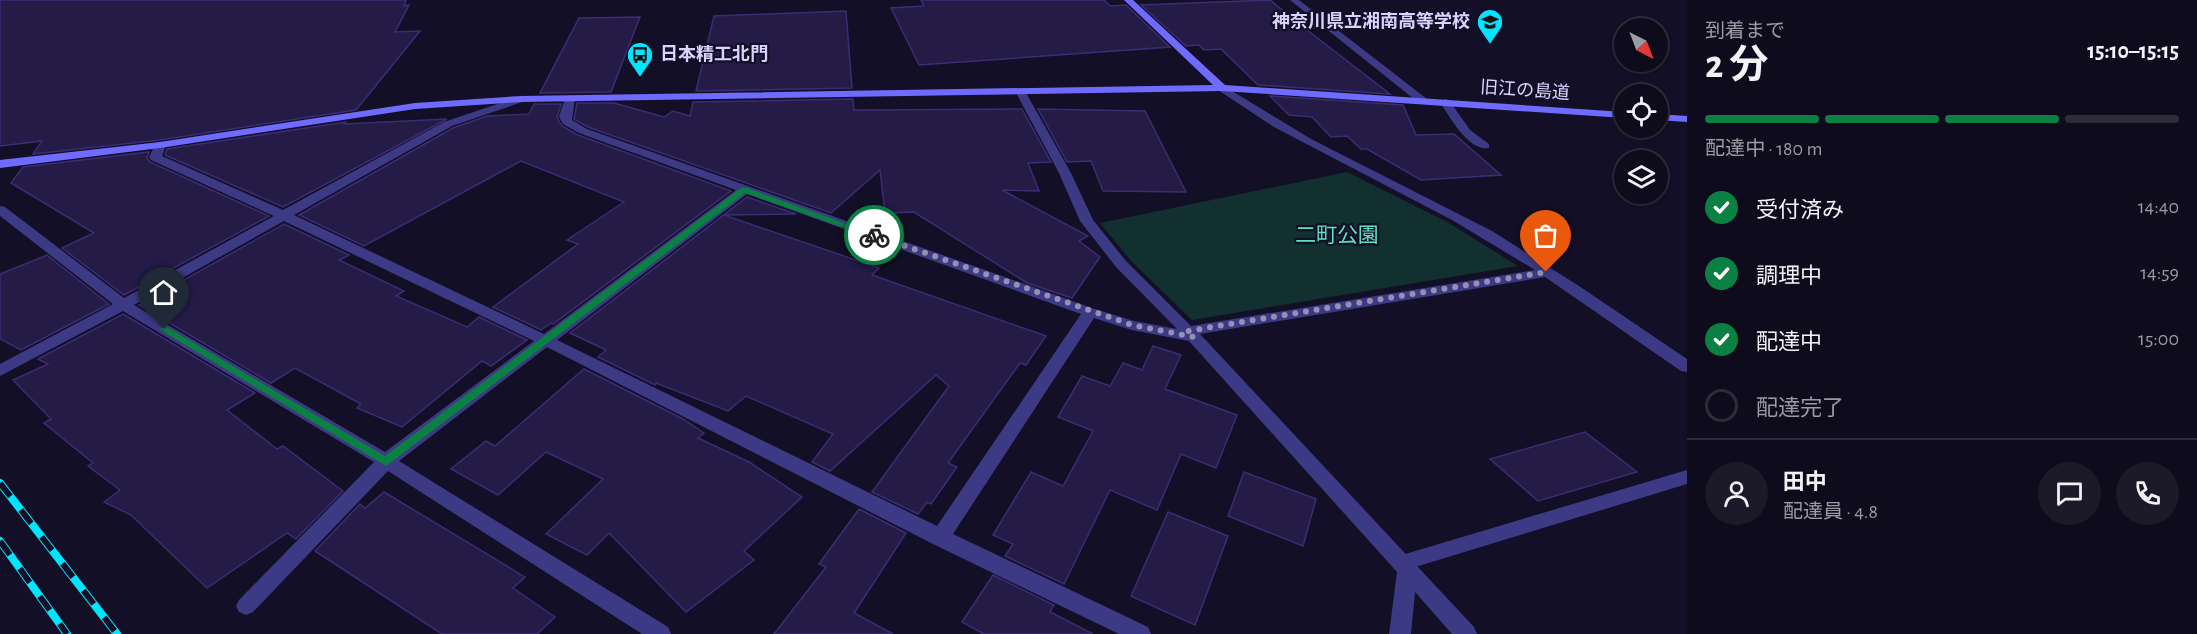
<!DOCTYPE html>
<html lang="ja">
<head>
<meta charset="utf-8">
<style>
  :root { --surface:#0e0b1c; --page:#1c1929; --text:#f1f3f6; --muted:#9b9ba3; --line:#2e2b3b; --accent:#0b8043 }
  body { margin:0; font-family:"Alegreya Sans","Noto Sans JP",sans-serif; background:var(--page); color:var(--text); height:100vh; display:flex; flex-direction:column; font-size:22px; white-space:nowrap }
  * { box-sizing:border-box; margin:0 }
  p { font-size:20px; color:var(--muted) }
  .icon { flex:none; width:33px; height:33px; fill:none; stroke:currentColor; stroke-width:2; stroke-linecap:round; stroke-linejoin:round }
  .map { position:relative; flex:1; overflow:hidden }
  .panel { display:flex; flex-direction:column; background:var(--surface); width:510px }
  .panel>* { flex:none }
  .needle { width:39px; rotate:138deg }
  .tools { position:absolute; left:1614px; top:18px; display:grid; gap:12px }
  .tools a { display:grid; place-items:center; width:54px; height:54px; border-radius:50%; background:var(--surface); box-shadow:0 2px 4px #0004,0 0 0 2px var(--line); font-size:30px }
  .pin { position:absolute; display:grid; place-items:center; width:51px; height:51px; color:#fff; margin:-62px -26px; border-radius:50% 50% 50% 0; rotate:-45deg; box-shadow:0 0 6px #0007 }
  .pin .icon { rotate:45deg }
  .courier { position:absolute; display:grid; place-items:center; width:60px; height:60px; margin:-30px; border:4px solid #0b8043; border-radius:50%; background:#fff; color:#222; box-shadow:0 2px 8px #0007 }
  .head em { font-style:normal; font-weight:700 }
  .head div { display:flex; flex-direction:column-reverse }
  .head { display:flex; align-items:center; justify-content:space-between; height:102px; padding:0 18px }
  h1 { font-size:39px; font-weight:700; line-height:45px }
  .bar { display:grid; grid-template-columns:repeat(4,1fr); gap:9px 6px; align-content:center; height:72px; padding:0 18px }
  .bar i { height:8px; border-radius:4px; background:var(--line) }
  .bar .selected { background:var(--accent) }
  .bar p { grid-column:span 4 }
  .line { display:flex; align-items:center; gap:15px; padding:0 18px; border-top:2px solid var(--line) }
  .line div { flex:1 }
  .round { display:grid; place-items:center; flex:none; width:63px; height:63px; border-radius:32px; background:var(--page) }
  ol { padding:0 18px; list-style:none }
  li { display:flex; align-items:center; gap:18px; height:66px }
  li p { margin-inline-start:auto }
  li .icon { padding:6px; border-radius:50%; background:var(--accent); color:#fff; stroke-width:4 }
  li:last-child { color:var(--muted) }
  li i { width:33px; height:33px; border:3px solid var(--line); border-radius:50% }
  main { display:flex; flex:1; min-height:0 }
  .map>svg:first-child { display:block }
</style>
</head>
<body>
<main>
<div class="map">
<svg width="1687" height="634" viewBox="0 0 1687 634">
  <rect width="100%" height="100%" fill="#130f26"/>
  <path fill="#12302f" d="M 1347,172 L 1449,223 L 1518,266 L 1192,320 L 1132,262 L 1100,223 Z"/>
  <g fill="#241b47" stroke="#3b2d73" stroke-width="1.5">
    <path d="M 0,0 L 406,0 L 404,6 L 409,5 L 395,32 L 420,31 L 356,110 L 160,140 L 33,154 L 42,141 L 0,146 Z"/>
    <path d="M 921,0 L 1104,0 L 1110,6 L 1126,5 L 1170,47 L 919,65 L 891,8 L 924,6 Z"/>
    <path d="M 1270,0 L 1311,33 L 1390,94 L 1258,85 L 1221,49 L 1204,50 L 1199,45 L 1186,46 L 1141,5 Z"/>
    <path d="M 846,11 L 852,88 L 696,91 L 714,16 Z"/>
    <path d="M 640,17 L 611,92 L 540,93 L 579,18 Z"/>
    <path d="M 1270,96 L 1403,105 L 1416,135 L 1454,134 L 1501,175 L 1421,180 L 1367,149 L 1361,149 L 1347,136 L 1331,137 L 1312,117 L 1289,115 Z"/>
    <path d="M 853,99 L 854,110 L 864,110 L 1022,109 L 1051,162 L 1028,163 L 1039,191 L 1002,190 L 1088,236 L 1079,241 L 1100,257 L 1072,298 L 1027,283 L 914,212 L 885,213 L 880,170 L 831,213 L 588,127 L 574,119 L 577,103 L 614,103 L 664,117 L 673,111 L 690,116 L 693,102 Z"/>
    <path d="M 534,104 L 561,104 L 557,118 L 562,126 L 578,135 L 731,191 L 553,324 L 551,323 L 541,330 L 493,307 L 578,244 L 567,240 L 624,202 L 521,161 L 364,246 L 299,215 L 453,128 L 487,116 L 529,114 Z"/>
    <path d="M 1038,109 L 1145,111 L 1186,192 L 1103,191 L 1091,161 L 1067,162 Z"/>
    <path d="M 447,119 L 283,207 L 165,155 L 167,149 L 346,122 L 344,124 Z"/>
    <path d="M 149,152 L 147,158 L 150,162 L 269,216 L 124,295 L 62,248 L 94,233 L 11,183 L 23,167 Z"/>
    <path d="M 747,197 L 796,214 L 724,215 L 879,268 L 872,275 L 1046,336 L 1026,365 L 1020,363 L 948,463 L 957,467 L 931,504 L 927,502 L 918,514 L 872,492 L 949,386 L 936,375 L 830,471 L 812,462 L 833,434 L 746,396 L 728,411 L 656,383 L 655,385 L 598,357 L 606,350 L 570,333 Z"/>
    <path d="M 284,224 L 349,255 L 339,260 L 404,291 L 396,296 L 467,327 L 479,317 L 527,340 L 491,366 L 482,361 L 402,427 L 357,408 L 361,404 L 295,368 L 271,383 L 139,305 Z"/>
    <path d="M 47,255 L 109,304 L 21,350 L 0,339 L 0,274 Z"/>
    <path d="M 123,314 L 255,393 L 227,410 L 277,449 L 283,446 L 343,491 L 296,539 L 287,533 L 207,588 L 131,515 L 104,502 L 120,490 L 88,466 L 93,463 L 44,423 L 51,419 L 13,380 L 48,364 L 38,359 Z"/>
    <path d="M 1153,346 L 1181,355 L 1165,389 L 1237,415 L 1216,468 L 1181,454 L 1157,510 L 1110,490 L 1064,584 L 1005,556 L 1013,544 L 993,535 L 1031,472 L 1063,486 L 1093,431 L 1058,417 L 1082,376 L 1110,386 L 1123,363 L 1142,370 Z"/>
    <path d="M 584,369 L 683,419 L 704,433 L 698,438 L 749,462 L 802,497 L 744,551 L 754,560 L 686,612 L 609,533 L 587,555 L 546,534 L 603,479 L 546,452 L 498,495 L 451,469 L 486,441 L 495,446 Z"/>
    <path d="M 1585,432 L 1637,472 L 1538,501 L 1490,459 Z"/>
    <path d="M 1244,472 L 1316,499 L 1303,546 L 1228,516 Z"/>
    <path d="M 384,492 L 525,577 L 513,588 L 555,617 L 537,634 L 442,634 L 315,551 L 360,504 L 365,508 Z"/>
    <path d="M 859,509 L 906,533 L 854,613 L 893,634 L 774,634 L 826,567 L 819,564 Z"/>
    <path d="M 1168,512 L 1228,536 L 1195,625 L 1131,596 Z"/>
    <path d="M 993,575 L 1054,605 L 1050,612 L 1093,634 L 984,634 L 962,622 Z"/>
  </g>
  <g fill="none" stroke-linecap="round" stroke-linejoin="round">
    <path fill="#3d3a85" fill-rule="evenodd" d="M 1687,470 L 1687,484 L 1402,571 L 1395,569 L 1392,563 L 1395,557 L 1402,555 Z"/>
    <g fill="#3d3a85" fill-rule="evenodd">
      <path d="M 1290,0 L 1299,0 L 1427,99 L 1427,103 L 1419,103 Z"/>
      <path d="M 1222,85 L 1311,139 L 1492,231 L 1579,286 L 1687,359 L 1687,372 L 1681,371 L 1545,277 L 1200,334 L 1474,627 L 1477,634 L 1452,634 L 1415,592 L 1411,634 L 1389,634 L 1397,572 L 1189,341 L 1132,330 L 1094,318 L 953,534 L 1148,627 L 1151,634 L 1119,634 L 933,544 L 547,347 L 399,461 L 668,627 L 671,634 L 642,634 L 388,471 L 253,612 L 246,615 L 239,612 L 236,606 L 239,600 L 374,462 L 123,311 L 0,376 L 0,364 L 113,304 L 0,216 L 0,206 L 5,207 L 124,298 L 274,216 L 151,160 L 149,157 L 156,143 L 160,142 L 166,145 L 162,156 L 283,210 L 444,122 L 521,96 L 526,99 L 525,101 L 452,126 L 294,215 L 544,334 L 736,190 L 579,133 L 563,124 L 559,117 L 565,98 L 570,95 L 575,98 L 572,120 L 587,129 L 1095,309 L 1134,321 L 1177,329 L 1116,267 L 1080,221 L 1059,173 L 1015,91 L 1020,88 L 1025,91 L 1071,173 L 1093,220 L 1126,261 L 1191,326 L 1535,270 L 1452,220 L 1274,127 L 1218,90 L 1218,86 ZM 747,194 L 1081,314 L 937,526 L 557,340 ZM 284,221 L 534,341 L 385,452 L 134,305 Z"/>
      <path d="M 1445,99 L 1449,100 L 1470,130 L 1489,144 L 1489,148 C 1469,152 1449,116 1440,102 Z"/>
    </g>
    <g fill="#6f6bff" fill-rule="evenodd">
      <path d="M 1124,0 L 1133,0 L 1225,85 L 1624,112 L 1624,118 L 1222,91 L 521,102 L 415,109 L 160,148 L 0,168 L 0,160 L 160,142 L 415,103 L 521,96 L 1213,85 Z"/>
      <path d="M 1658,114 L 1687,116 L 1687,122 L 1658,120 Z"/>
    </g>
    <g stroke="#00e5ff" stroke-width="8">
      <g id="rail">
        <path d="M 0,483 L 117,634"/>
        <path d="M 0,541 L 67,634"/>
      </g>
    </g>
    <use href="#rail" stroke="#130f26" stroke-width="6" stroke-dasharray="17" stroke-linecap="butt"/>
  </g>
  <path fill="#0b8043" d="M 741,188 L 747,188 L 878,235 L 871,237 L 745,193 L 386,466 L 159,329 L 167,327 L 385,456 Z"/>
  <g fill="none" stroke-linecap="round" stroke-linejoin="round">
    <path stroke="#948fb3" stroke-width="6" stroke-dasharray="0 10.8" d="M 874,235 L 1132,325 L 1194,337 L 1188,331 L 1546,272"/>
  </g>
  <defs>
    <g id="school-pin" transform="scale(1.35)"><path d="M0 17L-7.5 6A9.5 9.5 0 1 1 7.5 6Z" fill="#00e5ff" stroke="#130f26"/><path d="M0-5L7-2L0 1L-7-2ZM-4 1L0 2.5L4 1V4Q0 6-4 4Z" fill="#111"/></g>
    <g id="bus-pin" transform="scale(1.35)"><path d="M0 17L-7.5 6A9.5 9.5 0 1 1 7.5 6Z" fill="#00e5ff" stroke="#130f26"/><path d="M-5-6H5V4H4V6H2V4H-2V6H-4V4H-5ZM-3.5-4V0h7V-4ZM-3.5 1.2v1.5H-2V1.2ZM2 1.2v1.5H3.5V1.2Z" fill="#111"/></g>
  </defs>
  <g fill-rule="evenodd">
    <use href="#school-pin" x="1490" y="22"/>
    <use href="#bus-pin" x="640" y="55"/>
  </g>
  <g text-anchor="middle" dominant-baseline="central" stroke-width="4.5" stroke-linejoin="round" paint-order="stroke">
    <g font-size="18" font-weight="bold" fill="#d9d4ff" stroke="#130f26" text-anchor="end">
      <text x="1470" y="22">神奈川県立湘南高等学校</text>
      <text x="660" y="55" text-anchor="start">日本精工北門</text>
    </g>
    <g font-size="18" fill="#d9d4ff" stroke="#130f26">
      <text transform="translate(1525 91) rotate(4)">旧江の島道</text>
    </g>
    <g font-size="21" fill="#5fe0c0" stroke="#130f26">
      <text x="1337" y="235">二町公園</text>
    </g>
  </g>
</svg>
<div class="tools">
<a><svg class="needle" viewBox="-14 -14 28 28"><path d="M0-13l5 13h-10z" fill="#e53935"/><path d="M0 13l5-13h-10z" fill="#9b9ba3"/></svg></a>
<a><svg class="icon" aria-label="locate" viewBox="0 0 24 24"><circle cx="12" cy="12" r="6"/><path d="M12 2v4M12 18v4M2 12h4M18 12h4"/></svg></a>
<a><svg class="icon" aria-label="layers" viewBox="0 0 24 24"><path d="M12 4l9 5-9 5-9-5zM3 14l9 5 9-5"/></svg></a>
</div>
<div class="pin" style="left:1546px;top:272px;background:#ea580c"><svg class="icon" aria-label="bag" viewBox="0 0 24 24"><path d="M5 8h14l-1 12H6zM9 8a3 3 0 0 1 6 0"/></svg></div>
<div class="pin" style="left:164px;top:329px;background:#1f2937"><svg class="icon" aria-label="home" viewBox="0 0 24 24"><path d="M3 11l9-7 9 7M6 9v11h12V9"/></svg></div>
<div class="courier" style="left:874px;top:235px"><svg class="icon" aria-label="bike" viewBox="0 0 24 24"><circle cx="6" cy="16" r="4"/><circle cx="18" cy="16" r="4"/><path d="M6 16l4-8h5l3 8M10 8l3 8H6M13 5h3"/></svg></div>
</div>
<section class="panel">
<div class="head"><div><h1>2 分</h1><p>到着まで</p></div><em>15:10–15:15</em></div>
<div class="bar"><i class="selected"></i><i class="selected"></i><i class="selected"></i><i></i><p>配達中 · 180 m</p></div>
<ol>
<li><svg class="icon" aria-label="check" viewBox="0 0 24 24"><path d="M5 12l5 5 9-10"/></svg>受付済み<p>14:40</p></li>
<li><svg class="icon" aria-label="check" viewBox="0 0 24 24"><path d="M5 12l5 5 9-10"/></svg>調理中<p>14:59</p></li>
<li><svg class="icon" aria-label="check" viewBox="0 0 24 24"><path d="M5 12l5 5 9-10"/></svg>配達中<p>15:00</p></li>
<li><i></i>配達完了</li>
</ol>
<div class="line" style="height:108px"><a class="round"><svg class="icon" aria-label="person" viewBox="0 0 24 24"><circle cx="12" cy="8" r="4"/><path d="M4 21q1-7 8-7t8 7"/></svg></a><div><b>田中</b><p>配達員 · 4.8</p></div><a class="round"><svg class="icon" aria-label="chat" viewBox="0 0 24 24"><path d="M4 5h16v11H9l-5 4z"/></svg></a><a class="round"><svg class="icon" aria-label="phone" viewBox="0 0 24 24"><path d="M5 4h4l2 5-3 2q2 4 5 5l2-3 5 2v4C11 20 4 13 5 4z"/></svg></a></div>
</section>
</main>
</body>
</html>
